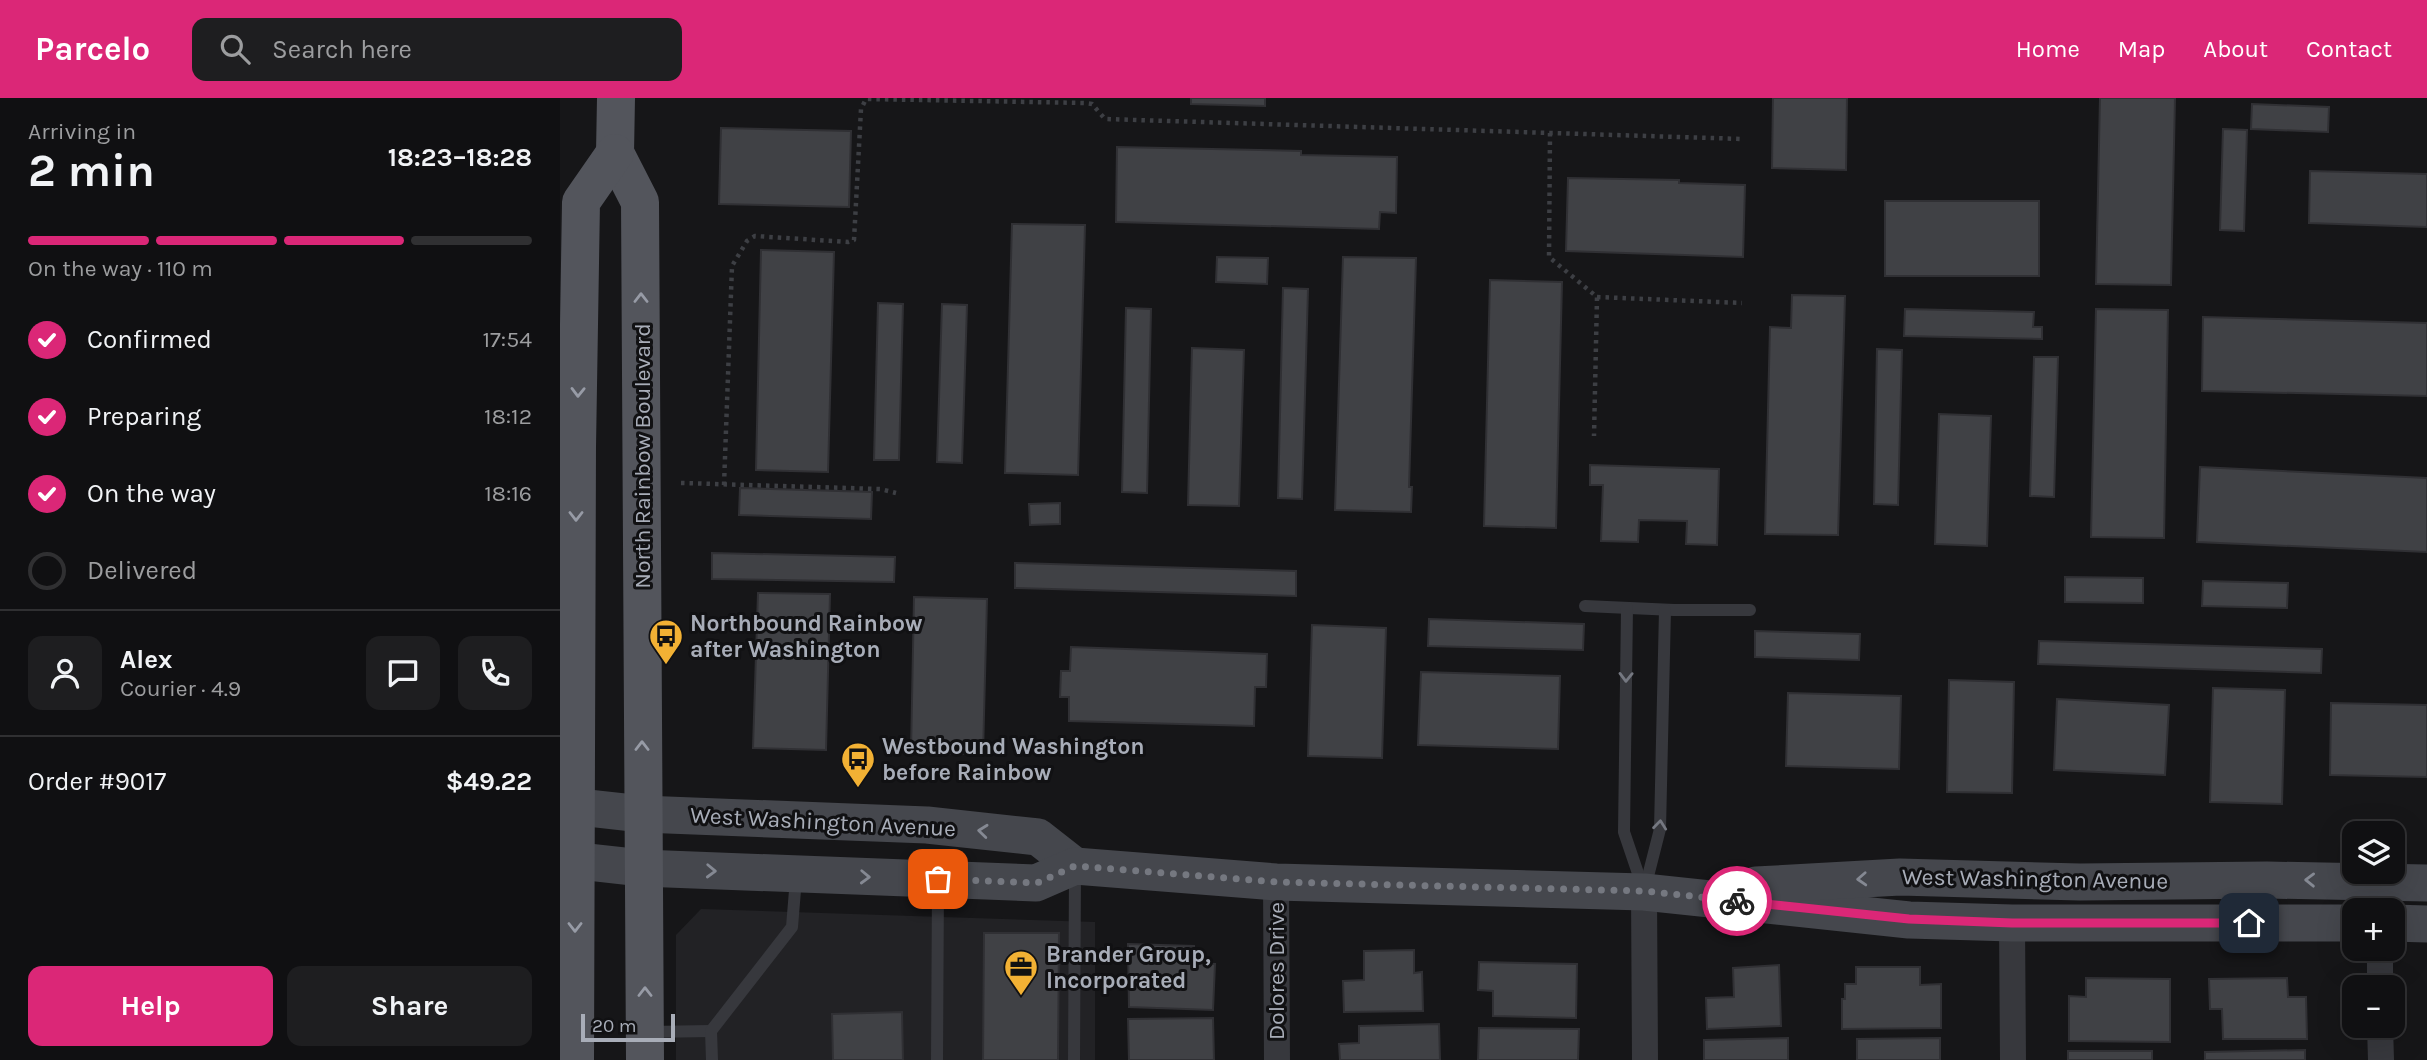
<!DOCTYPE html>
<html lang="en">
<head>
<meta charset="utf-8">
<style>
  :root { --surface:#101012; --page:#1e1e20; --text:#f1f3f6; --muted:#9c9d9f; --line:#303032; --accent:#db2777 }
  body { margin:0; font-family:Karla,sans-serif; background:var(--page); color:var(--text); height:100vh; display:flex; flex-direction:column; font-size:26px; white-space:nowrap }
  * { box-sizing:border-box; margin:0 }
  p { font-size:23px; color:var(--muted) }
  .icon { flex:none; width:38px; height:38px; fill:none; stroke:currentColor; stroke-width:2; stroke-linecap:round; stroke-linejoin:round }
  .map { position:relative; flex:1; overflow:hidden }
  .details { display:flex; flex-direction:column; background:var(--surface); width:560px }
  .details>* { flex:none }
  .buttons { position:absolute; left:1782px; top:723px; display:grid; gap:14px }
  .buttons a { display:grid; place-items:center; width:63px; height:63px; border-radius:14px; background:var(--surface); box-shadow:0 7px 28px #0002,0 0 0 2px var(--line); font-size:35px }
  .scale { position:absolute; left:21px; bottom:18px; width:94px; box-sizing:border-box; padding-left:7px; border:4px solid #a8adb8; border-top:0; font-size:19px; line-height:24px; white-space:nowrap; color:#a8adb8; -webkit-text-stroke:5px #111113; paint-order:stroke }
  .pin { position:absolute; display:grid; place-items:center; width:60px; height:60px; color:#fff; margin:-30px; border-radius:14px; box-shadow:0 4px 10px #0006 }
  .courier { position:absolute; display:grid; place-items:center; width:70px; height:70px; margin:-35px; border:5px solid #db2777; border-radius:50%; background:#fff; color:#222; box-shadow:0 2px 9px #0007 }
  .head em { font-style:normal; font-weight:700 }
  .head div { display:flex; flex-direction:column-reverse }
  .head { display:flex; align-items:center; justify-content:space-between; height:119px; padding:0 28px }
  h1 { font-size:46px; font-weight:700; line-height:52px }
  .bar { display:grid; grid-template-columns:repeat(4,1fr); gap:10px 7px; align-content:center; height:84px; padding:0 28px }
  .bar i { height:9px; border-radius:5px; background:var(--line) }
  .bar .selected { background:var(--accent) }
  .bar p { grid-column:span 4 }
  .line { display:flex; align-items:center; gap:18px; padding:0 28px; border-top:2px solid var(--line) }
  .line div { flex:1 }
  .round { display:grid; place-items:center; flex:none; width:74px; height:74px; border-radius:14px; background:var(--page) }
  ol { padding:0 28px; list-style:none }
  li { display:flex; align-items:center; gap:21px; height:77px }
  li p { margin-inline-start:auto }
  li .icon { padding:7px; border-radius:50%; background:var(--accent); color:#fff; stroke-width:4 }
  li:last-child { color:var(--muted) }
  li i { width:38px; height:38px; border:4px solid var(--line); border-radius:50% }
  .cta { display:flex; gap:14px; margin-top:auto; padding:14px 28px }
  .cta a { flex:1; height:80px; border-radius:14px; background:var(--accent); color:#fff; font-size:28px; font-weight:700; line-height:80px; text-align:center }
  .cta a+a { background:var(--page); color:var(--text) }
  header { display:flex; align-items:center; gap:42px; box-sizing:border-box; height:98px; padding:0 35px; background:var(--accent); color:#fff }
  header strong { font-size:33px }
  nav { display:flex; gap:38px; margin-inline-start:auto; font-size:24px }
  .search { width:490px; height:63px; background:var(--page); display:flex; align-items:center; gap:18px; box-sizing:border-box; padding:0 24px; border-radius:14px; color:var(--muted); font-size:26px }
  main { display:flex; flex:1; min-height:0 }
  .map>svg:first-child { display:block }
</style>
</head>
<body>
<header>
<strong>Parcelo</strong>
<div class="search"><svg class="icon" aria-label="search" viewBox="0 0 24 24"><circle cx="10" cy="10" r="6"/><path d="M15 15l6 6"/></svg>Search here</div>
<nav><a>Home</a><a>Map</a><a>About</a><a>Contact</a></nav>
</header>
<main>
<section class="details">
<div class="head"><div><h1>2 min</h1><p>Arriving in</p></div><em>18:23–18:28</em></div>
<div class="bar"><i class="selected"></i><i class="selected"></i><i class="selected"></i><i></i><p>On the way · 110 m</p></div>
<ol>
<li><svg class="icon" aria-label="check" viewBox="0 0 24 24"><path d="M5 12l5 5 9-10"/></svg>Confirmed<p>17:54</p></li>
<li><svg class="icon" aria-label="check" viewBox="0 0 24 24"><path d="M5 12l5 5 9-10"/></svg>Preparing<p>18:12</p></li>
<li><svg class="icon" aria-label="check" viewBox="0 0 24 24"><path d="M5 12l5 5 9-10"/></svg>On the way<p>18:16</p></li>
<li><i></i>Delivered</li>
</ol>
<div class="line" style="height:126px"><a class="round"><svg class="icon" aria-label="person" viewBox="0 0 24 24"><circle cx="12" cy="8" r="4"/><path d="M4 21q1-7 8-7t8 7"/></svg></a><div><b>Alex</b><p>Courier · 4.9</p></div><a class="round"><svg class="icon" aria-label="chat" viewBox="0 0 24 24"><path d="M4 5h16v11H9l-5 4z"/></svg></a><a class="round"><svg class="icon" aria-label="phone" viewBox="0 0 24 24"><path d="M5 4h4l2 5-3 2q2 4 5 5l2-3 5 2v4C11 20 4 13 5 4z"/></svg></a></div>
<div class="line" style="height:91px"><div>Order #9017</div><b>$49.22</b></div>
<div class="cta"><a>Help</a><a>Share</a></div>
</section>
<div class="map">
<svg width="1867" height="962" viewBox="0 0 1867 962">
  <rect width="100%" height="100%" fill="#161618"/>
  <path fill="#222225" d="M 141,811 L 535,824 L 535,962 L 116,962 L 116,837 Z"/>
  <g fill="#404145" stroke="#303034" stroke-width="2">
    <path d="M 631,0 L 705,0 L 705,8 L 631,6 Z"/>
    <path d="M 1213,0 L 1287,0 L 1286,72 L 1212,70 Z"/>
    <path d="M 1540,0 L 1615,0 L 1611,187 L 1536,186 Z"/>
    <path d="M 1692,6 L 1769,9 L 1768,34 L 1691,31 Z"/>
    <path d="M 161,30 L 291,33 L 289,109 L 159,106 Z"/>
    <path d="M 1663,31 L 1687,32 L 1684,133 L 1660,132 Z"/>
    <path d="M 557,49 L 741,53 L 741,57 L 837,59 L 836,115 L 820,114 L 819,131 L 556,124 Z"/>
    <path d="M 1750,73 L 1867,76 L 1867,129 L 1749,125 Z"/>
    <path d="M 1008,80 L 1119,82 L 1119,85 L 1185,87 L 1183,159 L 1006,153 Z"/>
    <rect x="1325" y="103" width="154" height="75"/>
    <path d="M 452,126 L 525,127 L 518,377 L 445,375 Z"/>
    <path d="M 201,152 L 274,154 L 268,374 L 196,372 Z"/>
    <path d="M 657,159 L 708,160 L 707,186 L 656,184 Z"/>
    <path d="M 783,159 L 856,160 L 849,389 L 852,389 L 851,414 L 775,412 Z"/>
    <path d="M 930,182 L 1002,184 L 996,430 L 924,428 Z"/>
    <path d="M 723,190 L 748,191 L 742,401 L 718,400 Z"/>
    <path d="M 1232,197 L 1285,198 L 1278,437 L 1205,436 L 1210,229 L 1231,230 Z"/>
    <path d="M 318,205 L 343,206 L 339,362 L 314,362 Z"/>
    <path d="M 382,206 L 407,207 L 402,365 L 377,364 Z"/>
    <path d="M 566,210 L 591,211 L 587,395 L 562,394 Z"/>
    <path d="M 1345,211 L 1474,214 L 1473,229 L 1482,229 L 1482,241 L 1344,238 Z"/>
    <path d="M 1536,211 L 1608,212 L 1604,440 L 1531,439 Z"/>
    <path d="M 1643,219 L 1867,225 L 1867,298 L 1642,293 Z"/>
    <path d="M 632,250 L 684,252 L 679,408 L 628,407 Z"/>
    <path d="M 1317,251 L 1342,252 L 1338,407 L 1314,406 Z"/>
    <path d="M 1474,259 L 1498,259 L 1494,399 L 1470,398 Z"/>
    <path d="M 1379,316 L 1431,318 L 1427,448 L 1375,446 Z"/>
    <path d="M 1030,367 L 1159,371 L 1157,447 L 1126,446 L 1127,423 L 1079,422 L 1078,444 L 1041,443 L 1043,387 L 1030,387 Z"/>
    <path d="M 1640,369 L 1867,380 L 1867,454 L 1637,444 Z"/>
    <path d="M 180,390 L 312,394 L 311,421 L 179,417 Z"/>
    <path d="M 500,405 L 500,426 L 470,427 L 469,406 Z"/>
    <path d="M 152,455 L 335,459 L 334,484 L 152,481 Z"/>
    <path d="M 455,465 L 736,473 L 736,498 L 455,490 Z"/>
    <path d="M 1505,479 L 1583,480 L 1583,505 L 1505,504 Z"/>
    <path d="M 1643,483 L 1728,485 L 1727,510 L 1642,508 Z"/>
    <path d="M 198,495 L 270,496 L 266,652 L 193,650 Z"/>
    <path d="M 354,499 L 427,501 L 423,656 L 351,655 Z"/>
    <path d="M 869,521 L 1024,526 L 1023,552 L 868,548 Z"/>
    <path d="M 752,527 L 826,530 L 822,660 L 748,658 Z"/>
    <path d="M 1195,533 L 1300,536 L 1299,562 L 1195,559 Z"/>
    <path d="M 1479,543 L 1762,551 L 1761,575 L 1478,566 Z"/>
    <path d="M 511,549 L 707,556 L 706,589 L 695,589 L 694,628 L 509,623 L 509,599 L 500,599 L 501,573 L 510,573 Z"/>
    <path d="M 861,574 L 1000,578 L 998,651 L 858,647 Z"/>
    <path d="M 1389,582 L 1454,584 L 1452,695 L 1387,694 Z"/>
    <path d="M 1653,590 L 1725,592 L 1722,706 L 1650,704 Z"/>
    <path d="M 1228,595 L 1341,598 L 1339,671 L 1226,668 Z"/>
    <path d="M 1497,601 L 1609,607 L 1605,677 L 1494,672 Z"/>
    <path d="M 1771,605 L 1867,607 L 1867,679 L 1770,677 Z"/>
    <path d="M 424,835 L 499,835 L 498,962 L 423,962 Z"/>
    <path d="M 568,846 L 634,848 L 634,865 L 655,866 L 653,912 L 569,909 Z"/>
    <path d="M 854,852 L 854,875 L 862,874 L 863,913 L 784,914 L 783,883 L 804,882 L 804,853 Z"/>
    <path d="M 919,864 L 1017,866 L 1016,920 L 933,918 L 933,893 L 918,892 Z"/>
    <path d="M 1219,867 L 1221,928 L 1147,931 L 1146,900 L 1174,899 L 1173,870 Z"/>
    <path d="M 1296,869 L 1360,869 L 1360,887 L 1381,886 L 1381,930 L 1282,931 L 1282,901 L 1285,901 L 1285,886 L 1296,886 Z"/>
    <path d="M 1526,880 L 1610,881 L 1610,944 L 1509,943 L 1509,898 L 1526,899 Z"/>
    <path d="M 1727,880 L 1728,899 L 1746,899 L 1747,941 L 1663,941 L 1662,911 L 1650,911 L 1649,881 Z"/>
    <path d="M 342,914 L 343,962 L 273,962 L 272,916 Z"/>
    <path d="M 653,920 L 654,962 L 569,962 L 568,921 Z"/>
    <path d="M 879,926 L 880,962 L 780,962 L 779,946 L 799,945 L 799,928 Z"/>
    <path d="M 919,930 L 1019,931 L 1018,962 L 918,962 Z"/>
    <path d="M 1228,940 L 1228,962 L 1144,962 L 1144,942 Z"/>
    <path d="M 1380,940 L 1380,962 L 1297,962 L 1297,941 Z"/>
    <path d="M 1745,952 L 1745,962 L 1645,962 L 1645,954 Z"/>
    <rect x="1508" y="953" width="84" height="9"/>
  </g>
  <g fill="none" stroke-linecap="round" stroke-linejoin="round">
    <g stroke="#3d3f44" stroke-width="4.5" stroke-dasharray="3.5 5" stroke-linecap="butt">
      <path d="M 990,35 L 989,159 L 1037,199 L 1034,338"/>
      <path d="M 1037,199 L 1182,205"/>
      <path d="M 121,385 L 320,391 L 336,395"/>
      <path d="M 164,387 L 172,168 L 187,143 L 195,138 L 288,144 L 294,142 L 301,11 L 306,1 L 525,5 L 532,6 L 545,21 L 1183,41"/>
    </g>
    <g stroke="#37383d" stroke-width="12">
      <path d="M 1025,508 L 1114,512 L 1190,512"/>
      <path d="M 1067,510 L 1064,734 L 1083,790"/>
      <path d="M 1085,790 L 1100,731 L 1105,512"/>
      <path d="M 89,934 L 151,933"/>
      <path d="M 152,962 L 151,933 L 232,829 L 236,780"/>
      <path d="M 377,962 L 378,785"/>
      <path d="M 514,962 L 515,773"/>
    </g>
    <g stroke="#37383d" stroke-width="26">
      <path d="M 1819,783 L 1819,812"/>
      <path d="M 716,784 L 717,962"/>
      <path d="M 1084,794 L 1085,962"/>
      <path d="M 1452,825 L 1453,962"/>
      <path d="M 1820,850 L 1820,889"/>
      <path d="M 1820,928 L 1821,962"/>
    </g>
    <g stroke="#45474d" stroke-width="37">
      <path d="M 0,707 L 82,716 L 367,727 L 478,739 L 515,768"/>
      <path d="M 0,761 L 82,770 L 476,785 L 515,768 L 716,784 L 1084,794 L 1349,822 L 1452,825 L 1794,825"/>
      <path d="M 1196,787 L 1340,779 L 1520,784 L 1707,782 L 1867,785"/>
      <path d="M 1832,825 L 1867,826"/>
    </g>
    <g stroke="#53555c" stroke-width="38">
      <path d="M 56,0 L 55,55 L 80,104 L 85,962"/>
      <path d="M 15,962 L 17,349 L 21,104 L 55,55"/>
    </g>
  </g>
  <defs><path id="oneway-chevron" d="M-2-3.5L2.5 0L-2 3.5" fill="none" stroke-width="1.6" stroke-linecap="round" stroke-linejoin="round" transform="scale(1.75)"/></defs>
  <g stroke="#979ba6">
    <use href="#oneway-chevron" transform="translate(81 200) rotate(-90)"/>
    <use href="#oneway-chevron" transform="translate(18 294) rotate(91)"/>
    <use href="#oneway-chevron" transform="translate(16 418) rotate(90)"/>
    <use href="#oneway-chevron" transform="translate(82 648) rotate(-90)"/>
    <use href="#oneway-chevron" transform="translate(15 829) rotate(90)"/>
    <use href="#oneway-chevron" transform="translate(85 894) rotate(-90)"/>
  </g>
  <g stroke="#757881">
    <use href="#oneway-chevron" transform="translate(1066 579) rotate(91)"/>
    <use href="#oneway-chevron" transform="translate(1100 727) rotate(-84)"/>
  </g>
  <g stroke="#858993">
    <use href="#oneway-chevron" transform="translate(423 733) rotate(-174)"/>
    <use href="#oneway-chevron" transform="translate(151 773) rotate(2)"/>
    <use href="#oneway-chevron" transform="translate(305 779) rotate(2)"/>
    <use href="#oneway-chevron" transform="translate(1302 781) rotate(177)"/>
    <use href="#oneway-chevron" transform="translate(1750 782) rotate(-179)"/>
  </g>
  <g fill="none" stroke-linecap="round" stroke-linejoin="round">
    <path stroke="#757880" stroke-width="7" stroke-dasharray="0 12.6" d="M 378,781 L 477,785 L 515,768 L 716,784 L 1084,793 L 1177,803"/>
    <path stroke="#db2777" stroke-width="9" d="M 1177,803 L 1349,821 L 1452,825 L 1689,825"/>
  </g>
  <defs>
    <g id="bus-pin" transform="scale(1.75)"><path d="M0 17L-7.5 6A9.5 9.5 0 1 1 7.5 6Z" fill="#f2b134" stroke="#111113"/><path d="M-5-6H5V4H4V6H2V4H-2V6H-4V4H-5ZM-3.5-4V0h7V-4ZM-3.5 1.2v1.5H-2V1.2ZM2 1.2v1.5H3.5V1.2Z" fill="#111"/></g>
    <g id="office-pin" transform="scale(1.75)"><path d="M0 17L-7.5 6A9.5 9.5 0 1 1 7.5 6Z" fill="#f2b134" stroke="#111113"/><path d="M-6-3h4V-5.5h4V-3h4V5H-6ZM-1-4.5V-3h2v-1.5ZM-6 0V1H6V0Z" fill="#111"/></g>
  </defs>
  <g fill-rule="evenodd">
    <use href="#bus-pin" x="106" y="538"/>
    <use href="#bus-pin" x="298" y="661"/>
    <use href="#office-pin" x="461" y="869"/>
  </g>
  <g text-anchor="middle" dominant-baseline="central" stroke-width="6" stroke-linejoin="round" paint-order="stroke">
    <g font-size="23" fill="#a8adb8" stroke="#111113">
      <text transform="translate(82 358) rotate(-90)">North Rainbow Boulevard</text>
      <text transform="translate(263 724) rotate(3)">West Washington Avenue</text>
      <text transform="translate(1475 781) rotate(1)">West Washington Avenue</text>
      <text transform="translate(716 873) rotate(-90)">Dolores Drive</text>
    </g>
    <g font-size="23" font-weight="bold" fill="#a8adb8" stroke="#111113" text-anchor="start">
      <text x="130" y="525">Northbound Rainbow<tspan x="130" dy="26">after Washington</tspan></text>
      <text x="322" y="648">Westbound Washington<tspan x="322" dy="26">before Rainbow</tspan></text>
      <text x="486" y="856">Brander Group,<tspan x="486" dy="26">Incorporated</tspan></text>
    </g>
  </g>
</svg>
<div class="buttons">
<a><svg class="icon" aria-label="layers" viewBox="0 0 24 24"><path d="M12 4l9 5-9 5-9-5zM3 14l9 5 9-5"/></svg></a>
<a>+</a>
<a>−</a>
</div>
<div class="scale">20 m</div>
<div class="pin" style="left:378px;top:781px;background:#ea580c"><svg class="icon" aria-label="bag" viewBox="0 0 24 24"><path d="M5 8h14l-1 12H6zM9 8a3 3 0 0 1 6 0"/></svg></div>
<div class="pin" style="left:1689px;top:825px;background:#1f2937"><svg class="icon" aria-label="home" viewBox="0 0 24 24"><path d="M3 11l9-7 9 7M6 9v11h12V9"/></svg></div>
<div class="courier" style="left:1177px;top:803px"><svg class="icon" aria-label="bike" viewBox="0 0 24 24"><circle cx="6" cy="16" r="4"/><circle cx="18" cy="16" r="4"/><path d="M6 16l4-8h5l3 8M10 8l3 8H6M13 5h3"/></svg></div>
</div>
</main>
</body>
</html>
